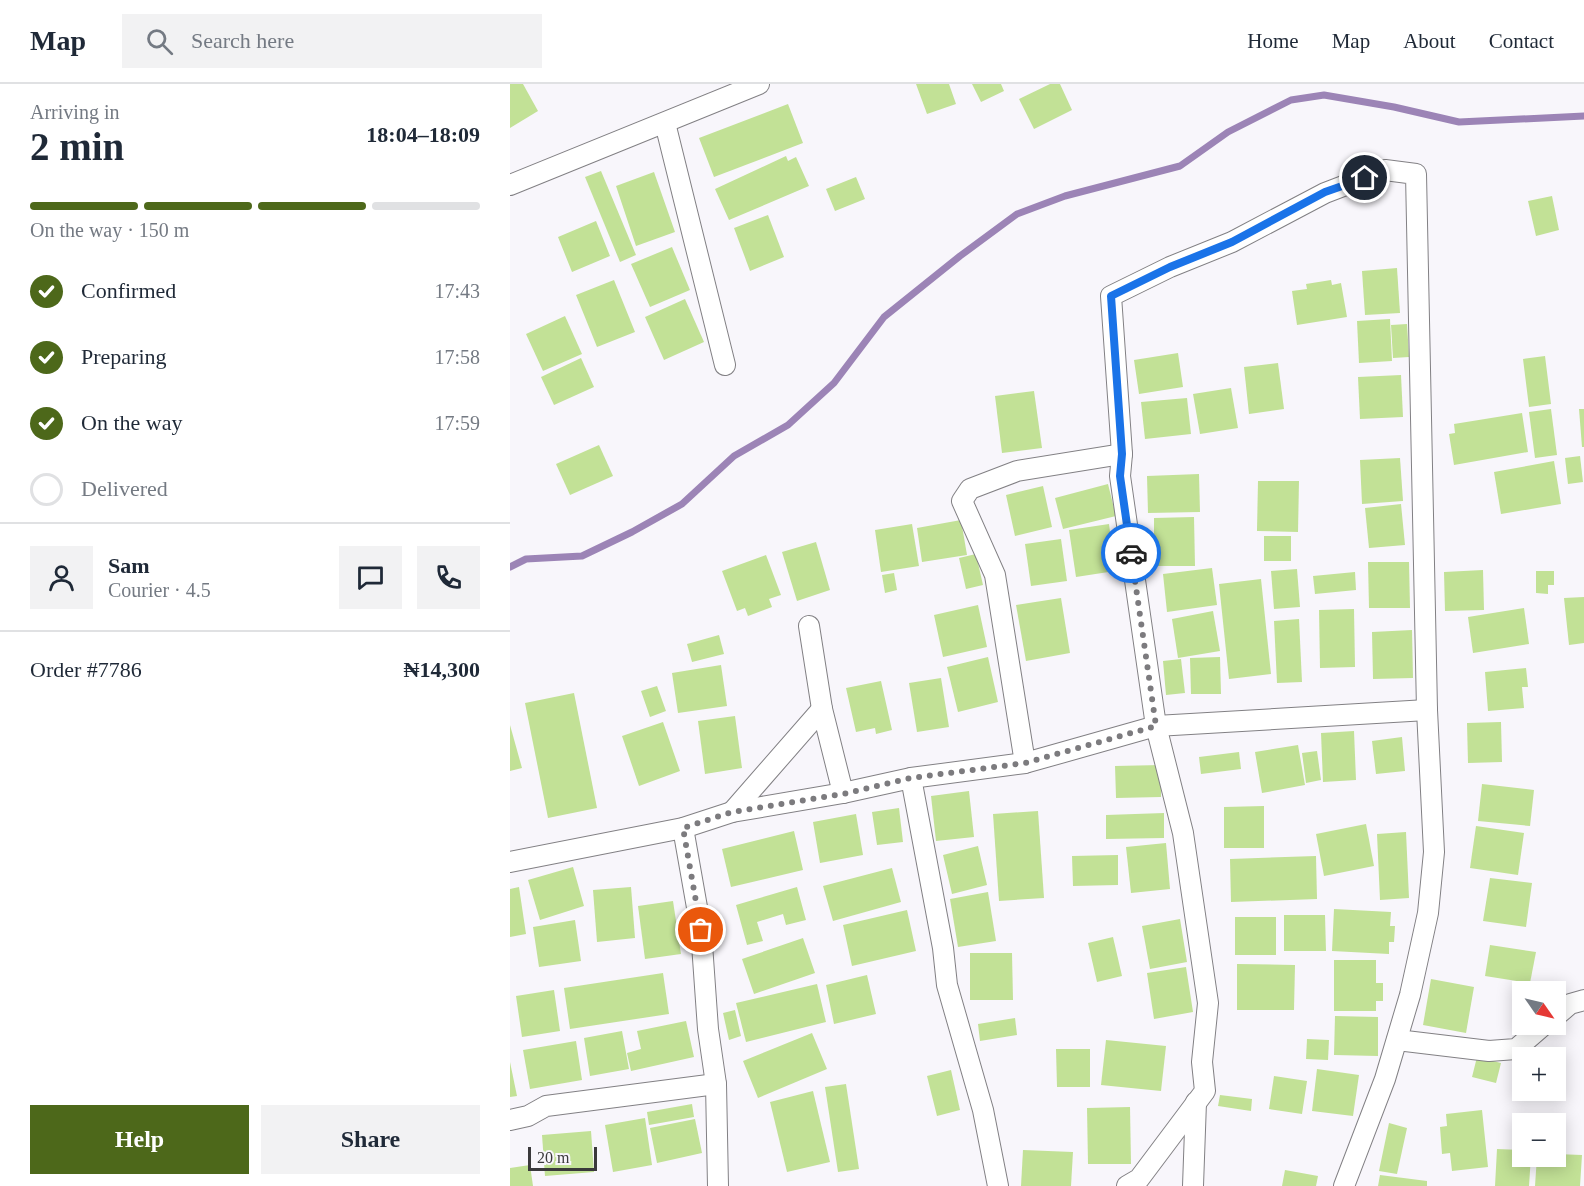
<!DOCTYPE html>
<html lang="en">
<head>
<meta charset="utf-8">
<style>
  :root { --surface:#fff; --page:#f2f2f3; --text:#1f2937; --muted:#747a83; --line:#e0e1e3; --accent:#4d681a }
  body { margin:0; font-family:"Times New Roman",serif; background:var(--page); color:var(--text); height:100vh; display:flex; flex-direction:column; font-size:22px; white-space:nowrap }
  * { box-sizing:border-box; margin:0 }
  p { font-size:20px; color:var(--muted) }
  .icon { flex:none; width:33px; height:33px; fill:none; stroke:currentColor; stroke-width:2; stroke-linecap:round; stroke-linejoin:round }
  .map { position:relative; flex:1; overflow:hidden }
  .panel { display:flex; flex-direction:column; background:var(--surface); width:510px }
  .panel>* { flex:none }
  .needle { width:39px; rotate:124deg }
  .tools { position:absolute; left:1002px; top:897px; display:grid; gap:12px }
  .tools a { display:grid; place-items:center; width:54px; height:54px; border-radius:0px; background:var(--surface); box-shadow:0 3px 15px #0003; font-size:30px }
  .scale { position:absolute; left:18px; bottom:15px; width:69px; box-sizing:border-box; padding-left:6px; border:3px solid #3a393b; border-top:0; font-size:16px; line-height:21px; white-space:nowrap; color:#3a393b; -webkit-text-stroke:4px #f8f6fb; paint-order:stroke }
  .pin { position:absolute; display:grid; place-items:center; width:51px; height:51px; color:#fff; margin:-26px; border:3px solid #fff; border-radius:50%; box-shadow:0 2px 6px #0007 }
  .courier { position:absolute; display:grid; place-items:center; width:60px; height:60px; margin:-30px; border:4px solid #1a73e8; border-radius:50%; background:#fff; color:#222; box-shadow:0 2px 8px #0007 }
  .overview em { font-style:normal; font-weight:800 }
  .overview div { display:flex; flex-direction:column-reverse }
  .overview { display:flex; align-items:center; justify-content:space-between; height:102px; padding:0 30px }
  h1 { font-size:39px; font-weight:800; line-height:45px }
  .bar { display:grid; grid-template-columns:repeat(4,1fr); gap:9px 6px; align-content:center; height:72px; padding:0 30px }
  .bar i { height:8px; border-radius:4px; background:var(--line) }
  .bar .current { background:var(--accent) }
  .bar p { grid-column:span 4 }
  .line { display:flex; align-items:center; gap:15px; padding:0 30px; border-top:2px solid var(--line) }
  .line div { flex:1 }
  .round { display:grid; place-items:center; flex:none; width:63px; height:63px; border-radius:0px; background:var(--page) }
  ol { padding:0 30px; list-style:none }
  li { display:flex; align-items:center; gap:18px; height:66px }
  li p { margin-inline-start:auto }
  li .icon { padding:6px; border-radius:50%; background:var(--accent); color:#fff; stroke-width:4 }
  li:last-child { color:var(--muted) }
  li i { width:33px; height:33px; border:3px solid var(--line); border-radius:50% }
  .action { display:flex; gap:12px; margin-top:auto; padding:12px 30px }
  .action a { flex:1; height:69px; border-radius:0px; background:var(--accent); color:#fff; font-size:24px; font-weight:800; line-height:69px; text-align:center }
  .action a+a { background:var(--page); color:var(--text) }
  header { display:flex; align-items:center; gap:36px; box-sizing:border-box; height:84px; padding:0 30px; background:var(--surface); border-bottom:2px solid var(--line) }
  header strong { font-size:28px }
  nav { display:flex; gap:33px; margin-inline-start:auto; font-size:21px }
  .search { width:420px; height:54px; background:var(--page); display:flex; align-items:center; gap:15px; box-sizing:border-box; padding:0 21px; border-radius:0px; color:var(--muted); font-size:22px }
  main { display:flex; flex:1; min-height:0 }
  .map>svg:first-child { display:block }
</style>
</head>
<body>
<header>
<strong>Map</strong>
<div class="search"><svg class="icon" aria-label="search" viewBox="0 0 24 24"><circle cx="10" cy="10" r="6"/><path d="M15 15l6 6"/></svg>Search here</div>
<nav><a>Home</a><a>Map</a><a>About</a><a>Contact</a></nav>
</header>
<main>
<section class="panel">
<div class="overview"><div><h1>2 min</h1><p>Arriving in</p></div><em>18:04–18:09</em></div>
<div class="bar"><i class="current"></i><i class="current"></i><i class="current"></i><i></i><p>On the way · 150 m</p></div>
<ol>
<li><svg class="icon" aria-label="check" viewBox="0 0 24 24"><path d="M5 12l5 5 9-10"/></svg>Confirmed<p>17:43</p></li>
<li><svg class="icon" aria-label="check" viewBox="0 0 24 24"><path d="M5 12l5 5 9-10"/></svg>Preparing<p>17:58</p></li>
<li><svg class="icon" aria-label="check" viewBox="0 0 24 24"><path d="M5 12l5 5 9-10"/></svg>On the way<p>17:59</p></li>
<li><i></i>Delivered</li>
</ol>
<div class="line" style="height:108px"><a class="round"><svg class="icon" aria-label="person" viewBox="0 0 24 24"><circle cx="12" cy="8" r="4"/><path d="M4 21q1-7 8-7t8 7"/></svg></a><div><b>Sam</b><p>Courier · 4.5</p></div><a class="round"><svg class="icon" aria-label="chat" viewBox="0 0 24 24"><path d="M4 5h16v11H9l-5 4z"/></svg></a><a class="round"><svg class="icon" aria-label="phone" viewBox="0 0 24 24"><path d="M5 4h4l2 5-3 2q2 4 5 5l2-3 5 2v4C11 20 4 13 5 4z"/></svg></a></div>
<div class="line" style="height:78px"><div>Order #7786</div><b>₦14,300</b></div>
<div class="action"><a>Help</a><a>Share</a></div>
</section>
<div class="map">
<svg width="1074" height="1102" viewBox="0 0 1074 1102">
  <rect width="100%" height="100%" fill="#f8f6fb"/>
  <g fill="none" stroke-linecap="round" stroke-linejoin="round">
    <path stroke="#9c84b6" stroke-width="7" d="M 0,483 L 16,475 L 72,472 L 122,448 L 172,420 L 224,372 L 278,341 L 324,299 L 374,233 L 450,172 L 507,130 L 555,112 L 670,82 L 718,48 L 781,16 L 814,11 L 884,23 L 949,38 L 1074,32"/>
  </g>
  <g fill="#c2e196">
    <path d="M 0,0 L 13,0 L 28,27 L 0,44 Z"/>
    <path d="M 406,0 L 439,0 L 446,20 L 417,30 Z"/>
    <path d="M 462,0 L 491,0 L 494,7 L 471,18 Z"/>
    <path d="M 540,0 L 550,0 L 562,26 L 524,45 L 509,15 Z"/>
    <path d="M 278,20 L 293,59 L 204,93 L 189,54 Z"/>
    <path d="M 276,72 L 278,77 L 286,73 L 299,102 L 219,136 L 205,105 Z"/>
    <path d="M 91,87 L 126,171 L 110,178 L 75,93 Z"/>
    <path d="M 144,88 L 165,148 L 126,162 L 106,102 Z"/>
    <path d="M 346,93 L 355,115 L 325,127 L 316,105 Z"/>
    <path d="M 1042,112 L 1049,146 L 1026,152 L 1018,117 Z"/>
    <path d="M 258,131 L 274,173 L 240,187 L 224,144 Z"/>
    <path d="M 86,137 L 100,172 L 62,188 L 48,153 Z"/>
    <path d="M 162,163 L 180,206 L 140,223 L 121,180 Z"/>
    <path d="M 887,184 L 890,229 L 855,231 L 852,187 Z"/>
    <path d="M 104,196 L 125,248 L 87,263 L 66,211 Z"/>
    <path d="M 821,196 L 822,201 L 831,199 L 837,233 L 787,241 L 782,207 L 797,205 L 796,200 Z"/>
    <path d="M 175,215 L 194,258 L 154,276 L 135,233 Z"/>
    <path d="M 55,232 L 72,270 L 33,287 L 16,250 Z"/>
    <path d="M 880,235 L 882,277 L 849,279 L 847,237 Z"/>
    <path d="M 897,240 L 899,273 L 883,274 L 881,241 Z"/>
    <path d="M 668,269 L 673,303 L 629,310 L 624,276 Z"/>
    <path d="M 1035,272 L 1041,320 L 1019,323 L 1013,275 Z"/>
    <path d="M 71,274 L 84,303 L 44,321 L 31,293 Z"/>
    <path d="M 768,279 L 774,325 L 739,330 L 734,283 Z"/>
    <path d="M 891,291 L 893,333 L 850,335 L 848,293 Z"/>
    <path d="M 721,304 L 728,344 L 690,350 L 683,310 Z"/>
    <path d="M 524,307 L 532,364 L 492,369 L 485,312 Z"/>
    <path d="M 677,314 L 681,350 L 635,355 L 631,318 Z"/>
    <path d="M 1041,325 L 1047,371 L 1025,374 L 1019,328 Z"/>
    <path d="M 1069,325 L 1074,325 L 1074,363 L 1072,363 Z"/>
    <path d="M 1012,329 L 1018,368 L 944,381 L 939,350 L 945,349 L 944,340 Z"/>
    <path d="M 89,361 L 103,392 L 60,411 L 46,380 Z"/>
    <path d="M 1070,372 L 1073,398 L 1058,400 L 1055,374 Z"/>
    <path d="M 890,374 L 893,417 L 852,420 L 850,376 Z"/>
    <path d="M 1044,377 L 1051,420 L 991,430 L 984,388 Z"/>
    <path d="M 689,390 L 690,428 L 638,429 L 637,392 Z"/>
    <path d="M 748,397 L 789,397 L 788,448 L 747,447 Z"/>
    <path d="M 598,400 L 606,432 L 553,445 L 545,414 Z"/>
    <path d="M 533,402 L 542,443 L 505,452 L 496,411 Z"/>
    <path d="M 891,420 L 895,461 L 859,464 L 855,424 Z"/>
    <path d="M 684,433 L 685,482 L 644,482 L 644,434 Z"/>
    <path d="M 451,436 L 457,471 L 412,478 L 407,444 Z"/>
    <path d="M 402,440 L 409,482 L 371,488 L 365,446 Z"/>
    <path d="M 599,440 L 605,487 L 566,493 L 559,446 Z"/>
    <rect x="754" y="452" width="27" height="25"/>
    <path d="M 551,455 L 557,497 L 521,502 L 515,460 Z"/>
    <path d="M 306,458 L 320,506 L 287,517 L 272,468 Z"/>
    <path d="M 466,470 L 473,501 L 456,505 L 449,474 Z"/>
    <path d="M 256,471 L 271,511 L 259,515 L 262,523 L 238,532 L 235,524 L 227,527 L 212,487 Z"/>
    <path d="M 858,478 L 899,478 L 900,524 L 859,524 Z"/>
    <path d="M 702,484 L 707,521 L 657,528 L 653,490 Z"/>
    <path d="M 787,485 L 790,523 L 764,525 L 761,487 Z"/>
    <path d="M 973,486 L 974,526 L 935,527 L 934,488 Z"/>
    <path d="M 1026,487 L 1044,487 L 1044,501 L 1038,501 L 1038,510 L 1026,509 Z"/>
    <path d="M 845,488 L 846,506 L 805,510 L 803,492 Z"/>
    <path d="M 384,489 L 387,506 L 375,509 L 372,491 Z"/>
    <path d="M 751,495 L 761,590 L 719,595 L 709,500 Z"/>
    <path d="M 1074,513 L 1074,559 L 1059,561 L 1054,514 Z"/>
    <path d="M 551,514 L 560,569 L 516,577 L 506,521 Z"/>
    <path d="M 468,521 L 477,563 L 433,573 L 424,531 Z"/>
    <path d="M 1014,524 L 1019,560 L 963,569 L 958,533 Z"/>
    <path d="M 844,525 L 845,583 L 810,584 L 809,526 Z"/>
    <path d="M 703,527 L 710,567 L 668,574 L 662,535 Z"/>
    <path d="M 789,535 L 792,598 L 767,599 L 764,537 Z"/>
    <path d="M 902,546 L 903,594 L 863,595 L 862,548 Z"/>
    <path d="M 209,551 L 214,570 L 182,578 L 177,560 Z"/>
    <path d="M 478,573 L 488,618 L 448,628 L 437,583 Z"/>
    <path d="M 710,573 L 711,610 L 681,610 L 680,574 Z"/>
    <path d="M 671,575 L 675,609 L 656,611 L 653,577 Z"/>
    <path d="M 211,581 L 217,622 L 168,629 L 162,589 Z"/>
    <path d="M 1016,584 L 1018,603 L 1012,603 L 1014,624 L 978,627 L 975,588 Z"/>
    <path d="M 431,594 L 439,643 L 407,648 L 399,599 Z"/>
    <path d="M 371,597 L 382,646 L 366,650 L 365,644 L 346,648 L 336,604 Z"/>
    <path d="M 147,602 L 156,627 L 140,633 L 131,607 Z"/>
    <path d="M 64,609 L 87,724 L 38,734 L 15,619 Z"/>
    <path d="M 225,632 L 232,684 L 195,690 L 188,637 Z"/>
    <path d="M 153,638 L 170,687 L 129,702 L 112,652 Z"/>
    <path d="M 991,638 L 992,678 L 958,679 L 957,639 Z"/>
    <path d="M 0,641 L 12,684 L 0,687 Z"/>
    <path d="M 844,647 L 846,696 L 813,698 L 811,649 Z"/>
    <path d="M 892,653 L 895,687 L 866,690 L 862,657 Z"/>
    <path d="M 788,661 L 795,701 L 752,709 L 745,668 Z"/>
    <path d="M 807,667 L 811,696 L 796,699 L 792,669 Z"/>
    <path d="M 729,668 L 731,685 L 691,690 L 689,673 Z"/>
    <path d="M 651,681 L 651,713 L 606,714 L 605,682 Z"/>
    <path d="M 972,700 L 1024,706 L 1020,742 L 968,737 Z"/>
    <path d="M 459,707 L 464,753 L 426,757 L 421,712 Z"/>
    <path d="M 754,722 L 754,764 L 714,764 L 714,723 Z"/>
    <path d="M 389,724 L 393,758 L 367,761 L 362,728 Z"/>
    <path d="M 528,727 L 534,814 L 489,817 L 483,730 Z"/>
    <path d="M 654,729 L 654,754 L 596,755 L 596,731 Z"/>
    <path d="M 346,730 L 353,771 L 310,779 L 303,738 Z"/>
    <path d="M 856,740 L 864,782 L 814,792 L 806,750 Z"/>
    <path d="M 966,742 L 1014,749 L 1008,791 L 960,784 Z"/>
    <path d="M 284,747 L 293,786 L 221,803 L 212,765 Z"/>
    <path d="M 896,748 L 899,814 L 870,816 L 867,750 Z"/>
    <path d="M 656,759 L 660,805 L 621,809 L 616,763 Z"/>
    <path d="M 468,762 L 477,801 L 442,810 L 433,771 Z"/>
    <path d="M 608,771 L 608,801 L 563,802 L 562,772 Z"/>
    <path d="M 806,772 L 807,815 L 721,818 L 720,775 Z"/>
    <path d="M 63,783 L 74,822 L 30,836 L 18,796 Z"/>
    <path d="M 382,784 L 391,818 L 323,837 L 313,802 Z"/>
    <path d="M 980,794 L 1022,799 L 1016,843 L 973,837 Z"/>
    <path d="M 9,803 L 16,850 L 0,853 L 0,805 Z"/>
    <path d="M 121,803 L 125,854 L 87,858 L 83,806 Z"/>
    <path d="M 287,803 L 296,836 L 276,841 L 273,830 L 247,838 L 253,857 L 237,861 L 226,821 Z"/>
    <path d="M 478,808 L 486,857 L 448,863 L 440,815 Z"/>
    <path d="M 163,817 L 171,870 L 135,875 L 128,822 Z"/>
    <path d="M 824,825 L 881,828 L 880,842 L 885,842 L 884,858 L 879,858 L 879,870 L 822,867 Z"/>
    <path d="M 397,826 L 406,867 L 342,882 L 333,841 Z"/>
    <path d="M 774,831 L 815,831 L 816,867 L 774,867 Z"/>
    <rect x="725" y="833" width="41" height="38"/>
    <path d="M 670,835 L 677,878 L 640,885 L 632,842 Z"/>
    <path d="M 65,836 L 71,877 L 29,883 L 23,843 Z"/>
    <path d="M 603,853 L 612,892 L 587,898 L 578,859 Z"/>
    <path d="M 293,854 L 305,889 L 244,910 L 232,875 Z"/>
    <path d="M 980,861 L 1026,868 L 1020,899 L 975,892 Z"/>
    <path d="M 460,869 L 502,869 L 503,916 L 460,916 Z"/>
    <path d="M 824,876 L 866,876 L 866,899 L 873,899 L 873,917 L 866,917 L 866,927 L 824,927 Z"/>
    <path d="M 727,880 L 785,881 L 784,926 L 727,926 Z"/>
    <path d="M 676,883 L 683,928 L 644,935 L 637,889 Z"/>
    <path d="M 153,889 L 159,930 L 60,945 L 54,904 Z"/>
    <path d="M 357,891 L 366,930 L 324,940 L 316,901 Z"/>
    <path d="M 921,895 L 964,903 L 956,949 L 913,941 Z"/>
    <path d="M 307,900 L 316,938 L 236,958 L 226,919 Z"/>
    <path d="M 44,906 L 50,947 L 12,953 L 6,912 Z"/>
    <path d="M 225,926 L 231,952 L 219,956 L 213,929 Z"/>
    <path d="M 825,932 L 868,933 L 868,972 L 824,971 Z"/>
    <path d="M 505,934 L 507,951 L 470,957 L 468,940 Z"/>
    <path d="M 176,937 L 184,973 L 121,987 L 117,969 L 131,965 L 127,947 Z"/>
    <path d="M 112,947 L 119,985 L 80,992 L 74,954 Z"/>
    <path d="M 302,949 L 317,985 L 248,1014 L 233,977 Z"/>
    <path d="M 797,955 L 819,956 L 818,976 L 796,975 Z"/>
    <path d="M 596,956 L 656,962 L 651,1007 L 591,1001 Z"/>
    <path d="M 66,957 L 72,996 L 20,1005 L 13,966 Z"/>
    <path d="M 546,965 L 580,965 L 580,1003 L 547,1003 Z"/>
    <path d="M 967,973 L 991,979 L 986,999 L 962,993 Z"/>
    <path d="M 0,978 L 7,1012 L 0,1013 Z"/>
    <path d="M 807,985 L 849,991 L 843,1032 L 802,1027 Z"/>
    <path d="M 441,986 L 450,1026 L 427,1032 L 417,992 Z"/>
    <path d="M 764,992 L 797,997 L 792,1030 L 759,1025 Z"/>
    <path d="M 336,1000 L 349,1085 L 328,1088 L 315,1003 Z"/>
    <path d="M 303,1007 L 320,1078 L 277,1088 L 260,1018 Z"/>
    <path d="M 710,1011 L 742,1015 L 741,1027 L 708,1022 Z"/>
    <path d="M 182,1020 L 184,1033 L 139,1041 L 137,1028 Z"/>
    <path d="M 620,1023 L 621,1080 L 578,1080 L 577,1024 Z"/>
    <path d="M 972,1026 L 978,1083 L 942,1087 L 940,1069 L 932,1070 L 930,1043 L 937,1042 L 936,1030 Z"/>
    <path d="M 135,1034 L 142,1081 L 103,1088 L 95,1041 Z"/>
    <path d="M 185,1035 L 192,1069 L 147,1079 L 140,1044 Z"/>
    <path d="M 879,1039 L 897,1044 L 887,1090 L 869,1087 Z"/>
    <path d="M 81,1047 L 84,1088 L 35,1092 L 32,1051 Z"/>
    <path d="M 987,1065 L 1012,1066 L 1012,1072 L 1021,1072 L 1019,1102 L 985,1102 Z"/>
    <path d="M 513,1066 L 563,1068 L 561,1102 L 511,1102 Z"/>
    <path d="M 1046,1070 L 1072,1071 L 1070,1102 L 1025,1102 L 1027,1072 L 1046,1072 Z"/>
    <path d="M 20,1081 L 23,1102 L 0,1102 L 0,1084 Z"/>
    <path d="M 775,1086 L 808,1092 L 806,1102 L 772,1102 Z"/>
    <path d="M 870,1091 L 917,1097 L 917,1102 L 868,1102 Z"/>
  </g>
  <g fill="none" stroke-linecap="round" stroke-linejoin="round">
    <g stroke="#828084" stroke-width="22">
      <g id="minor">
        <path d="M 155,39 L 215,281"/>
        <path d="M 0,101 L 249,0"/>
        <path d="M 299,542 L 312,625 L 333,709"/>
        <path d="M 515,679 L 485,491 L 452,417 L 460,405 L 507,387 L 612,370"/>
        <path d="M 401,694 L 433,864 L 437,901 L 473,1026 L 488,1102"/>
        <path d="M 222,728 L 312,625"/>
        <path d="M 173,744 L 191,846 L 198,945 L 206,1000 L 208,1102"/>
        <path d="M 0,778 L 173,744 L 222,728 L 333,709 L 401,694 L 515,679 L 646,642 L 917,626"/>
        <path d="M 1046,932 L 1060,920 L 1074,916"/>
        <path d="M 887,956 L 979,967 L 1006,965 L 1035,940"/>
        <path d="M 0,1036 L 18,1032 L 36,1022 L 206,1000"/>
        <path d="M 617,1102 L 629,1095 L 695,1007 L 692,978 L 698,919 L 673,749 L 646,642 L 610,392 L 612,370 L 601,212 L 660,183 L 722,158 L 815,109 L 875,86 L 906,90 L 917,626 L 924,768 L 918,829 L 900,911 L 875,995 L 834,1102"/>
        <path d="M 683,1102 L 686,1018"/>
      </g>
    </g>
    <use href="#minor" stroke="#fff" stroke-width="20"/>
  </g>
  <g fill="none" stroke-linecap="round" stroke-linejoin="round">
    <path stroke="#7c7b7e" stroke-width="6" stroke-dasharray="0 10.8" d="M 191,846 L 173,744 L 222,728 L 333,710 L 401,694 L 515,679 L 646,642 L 621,469"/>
    <path stroke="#1a73e8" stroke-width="8" d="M 621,469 L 610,392 L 612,370 L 601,212 L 660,183 L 722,158 L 815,108 L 855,94"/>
  </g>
</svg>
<div class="tools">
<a><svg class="needle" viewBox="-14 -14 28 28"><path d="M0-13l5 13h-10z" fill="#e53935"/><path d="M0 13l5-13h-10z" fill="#747a83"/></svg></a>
<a>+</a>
<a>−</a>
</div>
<div class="scale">20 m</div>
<div class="pin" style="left:191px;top:846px;background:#ea580c"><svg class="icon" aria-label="bag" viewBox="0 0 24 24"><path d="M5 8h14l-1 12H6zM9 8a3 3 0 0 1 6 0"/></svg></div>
<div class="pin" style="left:855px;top:94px;background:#1f2937"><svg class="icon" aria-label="home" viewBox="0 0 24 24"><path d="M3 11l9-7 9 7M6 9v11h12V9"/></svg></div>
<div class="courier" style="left:621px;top:469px"><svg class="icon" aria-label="car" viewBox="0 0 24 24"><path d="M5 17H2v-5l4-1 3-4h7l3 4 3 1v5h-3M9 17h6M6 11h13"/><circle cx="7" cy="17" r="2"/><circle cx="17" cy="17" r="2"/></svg></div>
</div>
</main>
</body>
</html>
